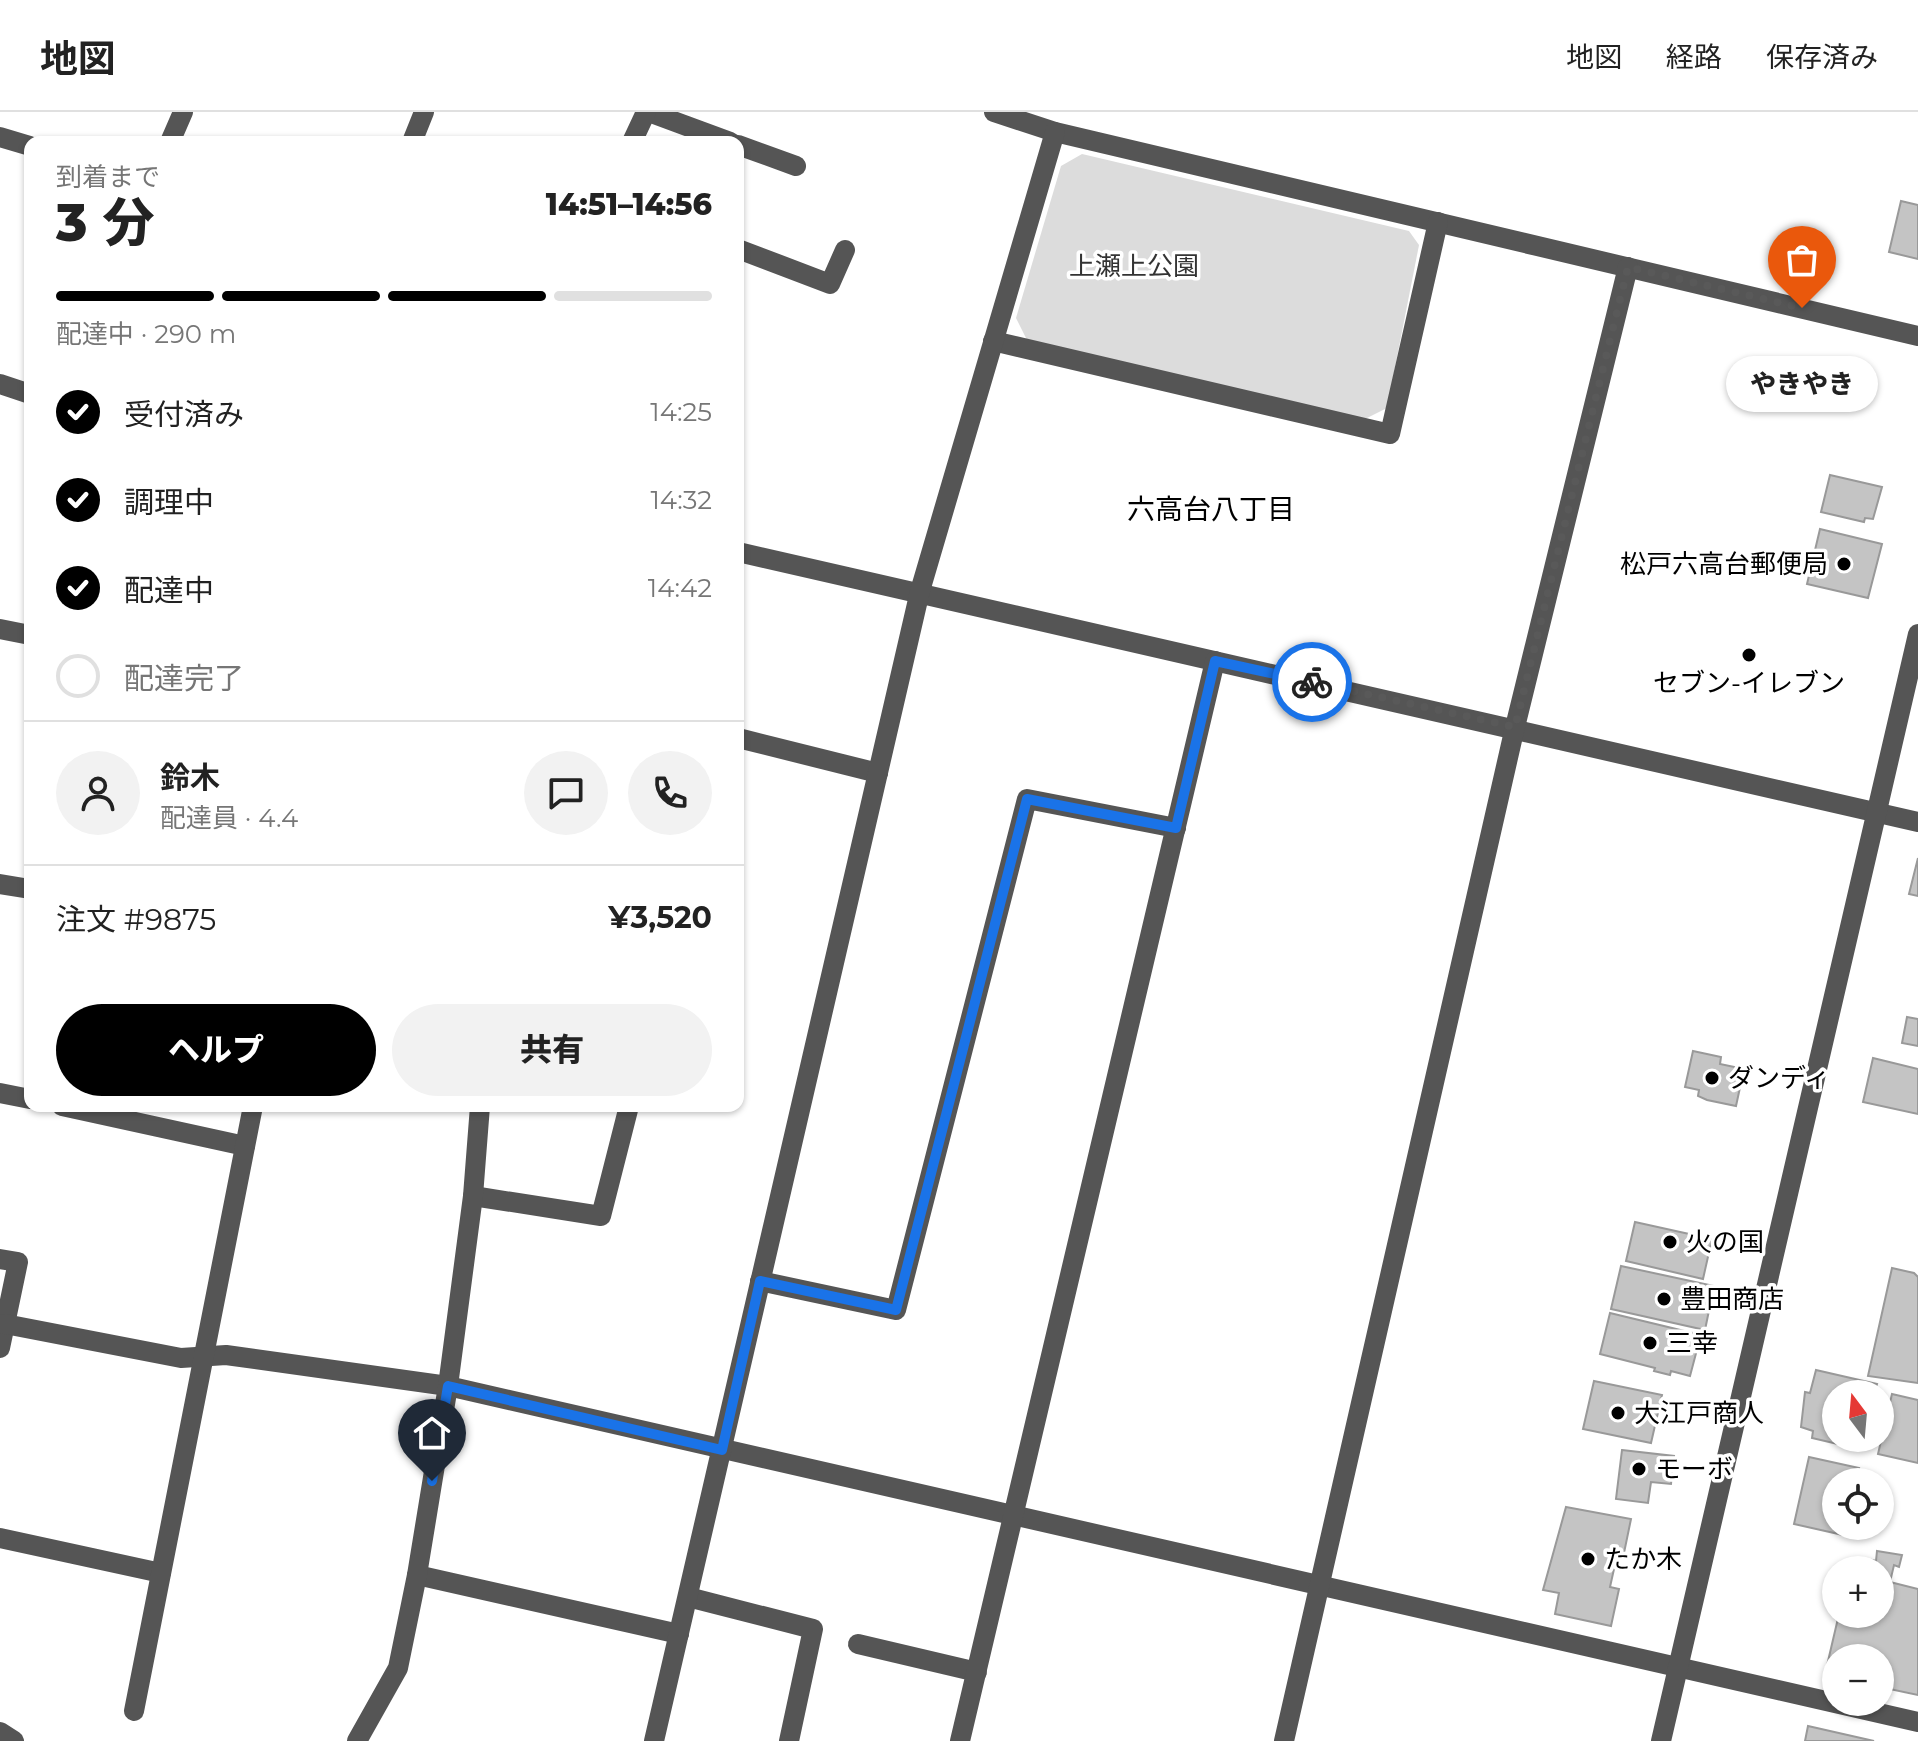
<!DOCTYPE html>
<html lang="ja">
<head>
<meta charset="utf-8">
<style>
  :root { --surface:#fff; --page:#f2f2f2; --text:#222; --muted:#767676; --line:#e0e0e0; --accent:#000 }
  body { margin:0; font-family:Montserrat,"Noto Sans JP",sans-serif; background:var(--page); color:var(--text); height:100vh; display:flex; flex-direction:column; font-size:30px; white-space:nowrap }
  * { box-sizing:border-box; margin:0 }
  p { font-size:26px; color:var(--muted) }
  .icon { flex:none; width:44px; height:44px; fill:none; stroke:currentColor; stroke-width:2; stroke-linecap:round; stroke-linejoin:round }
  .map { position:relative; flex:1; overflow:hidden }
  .drawer { position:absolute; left:24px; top:24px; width:720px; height:976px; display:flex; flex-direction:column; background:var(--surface); border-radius:16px; box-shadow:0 2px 6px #0004 }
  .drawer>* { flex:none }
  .needle { width:52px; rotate:344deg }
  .controls { position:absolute; left:1822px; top:1268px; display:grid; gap:16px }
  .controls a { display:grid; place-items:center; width:72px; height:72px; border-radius:50%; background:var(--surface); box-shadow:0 2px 6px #0004; font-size:40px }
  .pin { position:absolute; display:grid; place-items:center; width:68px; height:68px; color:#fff; margin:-82px -34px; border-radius:50% 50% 50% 0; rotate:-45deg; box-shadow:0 0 8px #0007 }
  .pin .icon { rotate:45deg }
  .courier { position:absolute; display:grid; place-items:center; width:80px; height:80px; margin:-40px; border:6px solid #1a73e8; border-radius:50%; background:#fff; color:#222; box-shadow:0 2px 10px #0007 }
  .bubble { position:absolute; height:56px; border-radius:28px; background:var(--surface); box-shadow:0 2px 6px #0004; font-size:26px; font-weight:800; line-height:56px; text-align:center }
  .head em { font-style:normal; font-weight:800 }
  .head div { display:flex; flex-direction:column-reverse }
  .head { display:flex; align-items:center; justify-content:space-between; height:136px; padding:0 32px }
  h1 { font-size:52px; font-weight:800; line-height:60px }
  .bar { display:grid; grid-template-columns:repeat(4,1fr); gap:12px 8px; align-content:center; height:96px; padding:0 32px }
  .bar i { height:10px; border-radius:6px; background:var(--line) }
  .bar .selected { background:var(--accent) }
  .bar p { grid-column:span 4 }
  .line { display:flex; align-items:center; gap:20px; padding:0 32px; border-top:2px solid var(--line) }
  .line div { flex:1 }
  .round { display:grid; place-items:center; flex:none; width:84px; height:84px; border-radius:42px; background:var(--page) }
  ol { padding:0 32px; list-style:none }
  li { display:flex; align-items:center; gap:24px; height:88px }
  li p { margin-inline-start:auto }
  li .icon { padding:8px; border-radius:50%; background:var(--accent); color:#fff; stroke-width:4 }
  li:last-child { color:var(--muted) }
  li i { width:44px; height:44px; border:4px solid var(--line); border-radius:50% }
  .cta { display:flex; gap:16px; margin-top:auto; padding:16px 32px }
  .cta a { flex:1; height:92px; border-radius:48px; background:var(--accent); color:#fff; font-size:32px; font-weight:800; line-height:92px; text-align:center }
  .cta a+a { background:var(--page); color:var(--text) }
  header { display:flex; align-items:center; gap:48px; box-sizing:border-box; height:112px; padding:0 40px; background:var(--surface); border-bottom:2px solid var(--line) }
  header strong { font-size:38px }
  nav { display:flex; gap:44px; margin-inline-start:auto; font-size:28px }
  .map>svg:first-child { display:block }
</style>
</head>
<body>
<header>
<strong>地図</strong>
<nav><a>地図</a><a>経路</a><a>保存済み</a></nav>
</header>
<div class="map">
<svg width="1918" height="1629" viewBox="0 0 1918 1629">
  <rect width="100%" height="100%" fill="#fff"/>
  <path fill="#dcdcdc" d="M 1082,42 L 1409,119 L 1419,133 L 1387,296 L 1365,307 L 1028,230 L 1016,206 L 1061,54 Z"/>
  <g fill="#c4c4c4" stroke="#999" stroke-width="2">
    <path d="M 1901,89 L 1918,93 L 1918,147 L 1889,140 Z"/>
    <path d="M 1830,363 L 1882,375 L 1873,407 L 1865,406 L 1864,410 L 1821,400 Z"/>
    <path d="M 1820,417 L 1882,432 L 1868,486 L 1807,472 Z"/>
    <path d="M 1918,746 L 1918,784 L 1909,782 Z"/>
    <path d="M 1907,905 L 1918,907 L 1918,934 L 1902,931 Z"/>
    <path d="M 1693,939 L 1721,945 L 1720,952 L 1744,957 L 1736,994 L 1707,988 L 1698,984 L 1699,978 L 1685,975 Z"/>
    <path d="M 1873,946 L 1918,957 L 1918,1002 L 1863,990 Z"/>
    <path d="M 1635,1110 L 1712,1127 L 1703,1167 L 1626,1149 Z"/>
    <path d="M 1621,1154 L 1714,1174 L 1705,1218 L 1611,1197 Z"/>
    <path d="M 1892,1156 L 1914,1161 L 1918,1165 L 1918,1271 L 1868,1264 Z"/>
    <path d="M 1610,1201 L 1697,1222 L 1695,1229 L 1699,1230 L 1690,1264 L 1671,1259 L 1670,1263 L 1654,1259 L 1655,1256 L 1600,1242 Z"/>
    <path d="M 1816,1258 L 1877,1272 L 1874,1282 L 1836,1282 L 1836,1326 L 1843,1326 L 1842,1333 L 1812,1326 L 1813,1319 L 1801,1315 L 1805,1280 L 1810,1281 Z"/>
    <path d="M 1594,1269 L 1662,1283 L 1651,1331 L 1583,1317 Z"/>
    <path d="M 1892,1282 L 1918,1288 L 1918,1351 L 1878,1342 Z"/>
    <path d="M 1622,1338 L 1674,1344 L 1671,1372 L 1651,1370 L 1648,1391 L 1616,1387 Z"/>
    <path d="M 1809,1345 L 1859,1356 L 1855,1370 L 1836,1370 L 1836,1414 L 1845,1414 L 1843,1423 L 1794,1412 Z"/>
    <path d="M 1566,1395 L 1631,1407 L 1624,1441 L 1618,1439 L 1610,1475 L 1619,1477 L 1611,1514 L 1555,1502 L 1559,1481 L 1543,1478 Z"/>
    <path d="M 1877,1439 L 1902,1443 L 1899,1455 L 1894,1453 L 1890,1470 L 1918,1477 L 1918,1583 L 1880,1575 L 1880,1546 L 1836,1546 L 1836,1565 L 1825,1562 L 1839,1502 L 1880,1502 L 1880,1458 L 1866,1458 L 1872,1455 L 1872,1448 L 1876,1449 Z"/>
    <path d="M 1808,1614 L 1874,1629 L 1805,1629 Z"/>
  </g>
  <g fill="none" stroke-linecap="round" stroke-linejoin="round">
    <g stroke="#555" stroke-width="20">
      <path d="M 649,0 L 730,30"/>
      <path d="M 994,0 L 1055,20 L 1918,224"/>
      <path d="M 0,25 L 30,34"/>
      <path d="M 170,30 L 183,0"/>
      <path d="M 412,30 L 424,0"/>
      <path d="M 632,30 L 646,0"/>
      <path d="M 738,33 L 796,54"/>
      <path d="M 738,137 L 830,172 L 845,138"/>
      <path d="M 993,229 L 1390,322 L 1438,110"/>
      <path d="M 0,272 L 30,282"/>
      <path d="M 738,440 L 1918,710"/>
      <path d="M 0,517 L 30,523"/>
      <path d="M 738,626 L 878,661"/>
      <path d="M 0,772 L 30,777"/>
      <path d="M 0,981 L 30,987"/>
      <path d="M 62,994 L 245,1034"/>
      <path d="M 473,1084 L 601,1104 L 629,994"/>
      <path d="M 0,1147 L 18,1150 L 0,1236"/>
      <path d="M 760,1169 L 896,1198 L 1027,687 L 1176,716"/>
      <path d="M 5,1212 L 181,1246 L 226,1243 L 448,1274 L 1918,1610"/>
      <path d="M 0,1426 L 161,1461"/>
      <path d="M 417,1463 L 679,1522"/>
      <path d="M 688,1485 L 813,1517 L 789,1629"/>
      <path d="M 858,1532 L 977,1560"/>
      <path d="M 134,1599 L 253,994"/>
      <path d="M 0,1620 L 14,1629"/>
      <path d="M 357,1629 L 398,1556 L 417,1463 L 448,1274 L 473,1084 L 480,994"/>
      <path d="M 654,1629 L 920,479 L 1055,20"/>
      <path d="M 960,1629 L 1215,549"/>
      <path d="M 1284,1629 L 1515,615 L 1628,155"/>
      <path d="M 1661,1629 L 1918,522"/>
    </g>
  </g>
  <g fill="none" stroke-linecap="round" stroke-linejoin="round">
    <path stroke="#595959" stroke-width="8" stroke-dasharray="0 14.4" d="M 1312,570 L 1515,615 L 1628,155 L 1802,196"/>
    <path stroke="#1a73e8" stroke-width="10" d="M 432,1369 L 448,1274 L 722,1338 L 760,1169 L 896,1198 L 1027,687 L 1176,716 L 1215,549 L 1312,570"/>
  </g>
  <g fill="#000" stroke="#fff" stroke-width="3">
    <circle cx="1844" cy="452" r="8"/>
    <circle cx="1749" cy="543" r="8"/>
    <circle cx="1712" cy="966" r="8"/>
    <circle cx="1670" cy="1130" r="8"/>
    <circle cx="1664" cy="1187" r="8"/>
    <circle cx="1650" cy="1231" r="8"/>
    <circle cx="1618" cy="1301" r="8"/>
    <circle cx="1639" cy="1357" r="8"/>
    <circle cx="1588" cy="1447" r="8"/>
  </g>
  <g text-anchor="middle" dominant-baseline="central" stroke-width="7" stroke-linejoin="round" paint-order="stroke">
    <g font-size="26" fill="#333" stroke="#fff">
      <text x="1134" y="154">上瀬上公園</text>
    </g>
    <g font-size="26" fill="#000" stroke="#fff" text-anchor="start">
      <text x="1828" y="452" text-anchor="end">松戸六高台郵便局</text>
      <text x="1749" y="571" text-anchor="middle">セブン-イレブン</text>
      <text x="1728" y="966">ダンディ</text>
      <text x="1686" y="1130">火の国</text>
      <text x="1680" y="1187">豊田商店</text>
      <text x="1666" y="1231">三幸</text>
      <text x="1634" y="1301">大江戸商人</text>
      <text x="1655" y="1357">モーボ</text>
      <text x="1604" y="1447">たか木</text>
    </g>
    <g font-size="28" fill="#000" stroke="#fff">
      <text x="1211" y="397">六高台八丁目</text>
    </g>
  </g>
</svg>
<div class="controls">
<a><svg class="needle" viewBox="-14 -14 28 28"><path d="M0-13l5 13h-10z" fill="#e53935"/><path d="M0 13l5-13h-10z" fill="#767676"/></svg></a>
<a><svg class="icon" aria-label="locate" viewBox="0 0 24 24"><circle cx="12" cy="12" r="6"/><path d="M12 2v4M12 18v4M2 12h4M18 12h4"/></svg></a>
<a>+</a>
<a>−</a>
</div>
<div class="pin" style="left:1802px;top:196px;background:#ea580c"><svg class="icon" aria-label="bag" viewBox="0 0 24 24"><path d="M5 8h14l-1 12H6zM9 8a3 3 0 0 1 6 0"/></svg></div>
<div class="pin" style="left:432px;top:1369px;background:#1f2937"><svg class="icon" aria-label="home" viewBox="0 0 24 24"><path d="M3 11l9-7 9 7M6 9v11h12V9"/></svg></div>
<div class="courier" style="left:1312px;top:570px"><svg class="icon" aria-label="bike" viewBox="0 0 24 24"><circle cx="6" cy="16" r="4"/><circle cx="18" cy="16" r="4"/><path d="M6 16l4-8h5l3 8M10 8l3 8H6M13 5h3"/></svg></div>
<div class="bubble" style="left:1726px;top:244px;width:152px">やきやき</div>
<section class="drawer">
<div class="head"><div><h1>3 分</h1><p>到着まで</p></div><em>14:51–14:56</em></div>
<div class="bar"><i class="selected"></i><i class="selected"></i><i class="selected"></i><i></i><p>配達中 · 290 m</p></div>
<ol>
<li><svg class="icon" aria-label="check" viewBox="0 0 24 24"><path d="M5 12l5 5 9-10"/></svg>受付済み<p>14:25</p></li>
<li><svg class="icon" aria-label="check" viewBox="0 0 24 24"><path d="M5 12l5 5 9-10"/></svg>調理中<p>14:32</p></li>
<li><svg class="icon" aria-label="check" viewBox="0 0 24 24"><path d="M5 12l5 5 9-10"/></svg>配達中<p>14:42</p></li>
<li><i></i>配達完了</li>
</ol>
<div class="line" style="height:144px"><a class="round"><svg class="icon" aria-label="person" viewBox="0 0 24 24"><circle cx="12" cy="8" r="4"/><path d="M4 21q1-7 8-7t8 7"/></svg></a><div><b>鈴木</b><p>配達員 · 4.4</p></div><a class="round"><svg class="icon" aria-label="chat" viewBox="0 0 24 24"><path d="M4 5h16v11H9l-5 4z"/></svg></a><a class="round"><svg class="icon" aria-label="phone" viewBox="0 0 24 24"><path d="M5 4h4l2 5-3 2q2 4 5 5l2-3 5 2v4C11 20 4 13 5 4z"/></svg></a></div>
<div class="line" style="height:104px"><div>注文 #9875</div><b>¥3,520</b></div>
<div class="cta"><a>ヘルプ</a><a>共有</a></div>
</section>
</div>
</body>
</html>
